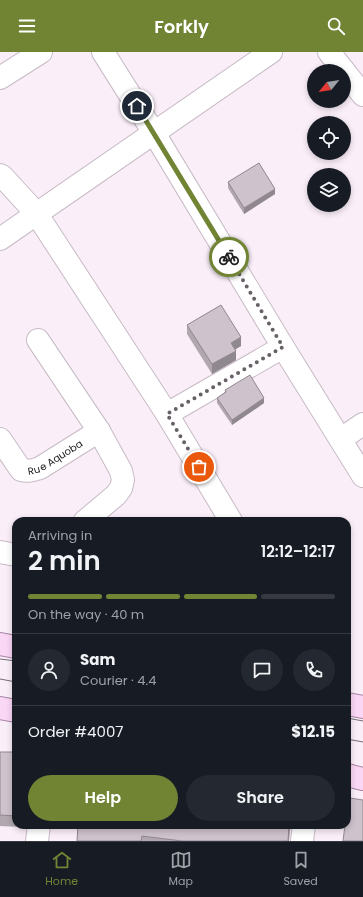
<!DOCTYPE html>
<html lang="en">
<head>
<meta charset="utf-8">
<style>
  :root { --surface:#171b24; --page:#242831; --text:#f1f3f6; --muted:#9ea1a6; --line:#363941; --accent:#718434 }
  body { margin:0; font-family:Poppins,sans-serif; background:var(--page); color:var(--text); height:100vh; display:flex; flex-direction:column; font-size:15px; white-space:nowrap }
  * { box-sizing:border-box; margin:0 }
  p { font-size:13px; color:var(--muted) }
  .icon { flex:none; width:22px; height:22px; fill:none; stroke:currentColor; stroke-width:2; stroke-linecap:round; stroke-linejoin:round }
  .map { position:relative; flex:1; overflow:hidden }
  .sheet { position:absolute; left:12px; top:465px; width:339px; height:312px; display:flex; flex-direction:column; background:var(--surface); border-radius:12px; box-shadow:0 2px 6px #0003 }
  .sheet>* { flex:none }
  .needle { width:26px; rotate:240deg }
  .buttons { position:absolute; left:307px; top:12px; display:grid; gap:8px }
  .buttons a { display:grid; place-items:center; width:44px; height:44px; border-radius:50%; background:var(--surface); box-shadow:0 2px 6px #0003; font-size:20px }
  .pin { position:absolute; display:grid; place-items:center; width:34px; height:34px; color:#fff; margin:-17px; border:2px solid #fff; border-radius:50%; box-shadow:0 1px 4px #0007 }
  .courier { position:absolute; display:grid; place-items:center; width:40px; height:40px; margin:-20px; border:3px solid #718434; border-radius:50%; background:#fff; color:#222; box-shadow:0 1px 5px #0007 }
  .head em { font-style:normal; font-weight:600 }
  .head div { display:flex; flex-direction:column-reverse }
  .head { display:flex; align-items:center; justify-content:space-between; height:68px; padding:0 16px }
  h1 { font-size:26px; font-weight:600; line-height:30px }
  .bar { display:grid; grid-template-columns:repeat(4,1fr); gap:6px 4px; align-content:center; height:48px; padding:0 16px }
  .bar i { height:5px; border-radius:3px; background:var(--line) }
  .bar .on { background:var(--accent) }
  .bar p { grid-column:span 4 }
  .line { display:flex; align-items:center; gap:10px; padding:0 16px; border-top:1px solid var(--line) }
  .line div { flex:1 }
  .round { display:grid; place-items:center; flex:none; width:42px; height:42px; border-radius:21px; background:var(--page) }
  .primary-button { display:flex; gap:8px; margin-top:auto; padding:8px 16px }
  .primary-button a { flex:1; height:46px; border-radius:24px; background:var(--accent); color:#fff; font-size:16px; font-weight:600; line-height:46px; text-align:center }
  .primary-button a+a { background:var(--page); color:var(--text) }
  header { display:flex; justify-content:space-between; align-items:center; height:52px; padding:0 16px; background:var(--accent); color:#fff; font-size:18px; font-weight:600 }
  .tabs { display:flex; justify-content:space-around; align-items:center; height:56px; border-top:1px solid var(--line); background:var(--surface); font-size:11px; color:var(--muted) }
  .tabs a { display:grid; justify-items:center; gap:2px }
  .tabs .on { color:var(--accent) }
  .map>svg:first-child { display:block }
</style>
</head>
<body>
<header><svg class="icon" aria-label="menu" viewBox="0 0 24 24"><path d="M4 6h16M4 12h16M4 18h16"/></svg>Forkly<svg class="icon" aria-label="search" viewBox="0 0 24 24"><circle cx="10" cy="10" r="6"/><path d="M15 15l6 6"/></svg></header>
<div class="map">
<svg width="363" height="789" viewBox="0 0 363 789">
  <rect width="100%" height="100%" fill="#faeef8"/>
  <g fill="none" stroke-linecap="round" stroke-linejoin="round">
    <g stroke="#c7bbc5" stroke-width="24">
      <g id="street">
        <path d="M 103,0 L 154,81 L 283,295 L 363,424"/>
        <path d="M 329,0 L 344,19"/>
        <path d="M 344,19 L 363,43"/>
        <path d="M 0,26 L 41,0"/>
        <path d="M 0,123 L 3,125 L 36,161 L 167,362 L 283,295"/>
        <path d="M 0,187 L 271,0"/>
        <path d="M 38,288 L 99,379 L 121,419 L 123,428 L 121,436 L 116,443 L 85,469"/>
        <path d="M 167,362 L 231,469"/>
        <path id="s1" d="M 0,387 L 21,418 C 28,420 33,418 40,416 L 99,379"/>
        <path d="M 341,387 L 363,372"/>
        <path d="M 0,500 L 16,503"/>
        <path d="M 37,789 L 39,773"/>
        <path d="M 302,789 L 304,773"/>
      </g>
    </g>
    <g stroke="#a983a4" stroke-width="24">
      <g id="primary">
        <path d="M 0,592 L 16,595"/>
        <path d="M 347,652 L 363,655"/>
        <path d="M 0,656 L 16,659"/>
        <path d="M 347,723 L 363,727"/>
      </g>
    </g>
    <use href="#street" stroke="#fff" stroke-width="22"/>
    <use href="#primary" stroke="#fad7f5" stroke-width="22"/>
    <g stroke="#756e74" stroke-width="1">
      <path d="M 0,607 L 16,609"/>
      <path d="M 0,627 L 16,630"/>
      <path d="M 347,666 L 363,669"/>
      <path d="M 347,687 L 363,690"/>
    </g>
  </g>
  <g fill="#b1a7af">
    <path d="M 228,130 L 275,142 L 244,162 L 228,136 Z"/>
    <path d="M 187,273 L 241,294 L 235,297 L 236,308 L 212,322 L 187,282 Z"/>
    <path d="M 225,338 L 264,351 L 232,373 L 217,351 L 217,346 L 225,340 Z"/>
    <path d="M 0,700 L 16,700 L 16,773 L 21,773 L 21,775 L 0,774 Z"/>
    <path d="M 78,773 L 290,773 L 289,789 L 77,789 Z"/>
  </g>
  <g fill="#90888f">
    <path d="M 275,137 L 275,142 L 244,162 L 244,156 Z"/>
    <path d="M 241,285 L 241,294 L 231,300 L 231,291 Z"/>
    <path d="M 236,299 L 236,308 L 212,322 L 212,312 Z"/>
    <path d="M 264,346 L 264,351 L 232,373 L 232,368 Z"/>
    <path d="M 289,773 L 290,773 L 289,789 L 288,789 Z"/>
  </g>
  <g fill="#cec2cc" stroke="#90888f">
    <path d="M 259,111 L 275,137 L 244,156 L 228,130 Z"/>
    <path d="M 221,253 L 241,285 L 231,291 L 236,299 L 212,312 L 187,273 Z"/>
    <path d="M 250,323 L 264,346 L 232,368 L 217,346 L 226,340 L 225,338 Z"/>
    <path d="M 0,700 L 16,700 L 16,764 L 0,763 Z"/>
    <path d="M 350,746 L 363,748 L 363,789 L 343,789 L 345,773 L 347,773 L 347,762 Z"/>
    <path d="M 78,773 L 289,773 L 288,789 L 182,789 L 142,784 L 141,789 L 77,789 Z"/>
  </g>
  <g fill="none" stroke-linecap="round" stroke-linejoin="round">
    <path stroke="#686268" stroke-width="4" stroke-dasharray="0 7.2" d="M 199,415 L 167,362 L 283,295 L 229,205"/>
    <path stroke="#718434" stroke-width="5" d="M 137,54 L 229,205"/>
  </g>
  <g text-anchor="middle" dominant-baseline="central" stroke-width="3" stroke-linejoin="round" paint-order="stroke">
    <g font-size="10" fill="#1a161a" stroke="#faeef8">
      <text stroke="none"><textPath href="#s1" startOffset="75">Rue Aquoba</textPath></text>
    </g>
  </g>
</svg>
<div class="buttons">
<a><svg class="needle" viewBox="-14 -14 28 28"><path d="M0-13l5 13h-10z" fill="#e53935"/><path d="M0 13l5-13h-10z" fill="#9ea1a6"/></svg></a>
<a><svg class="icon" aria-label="locate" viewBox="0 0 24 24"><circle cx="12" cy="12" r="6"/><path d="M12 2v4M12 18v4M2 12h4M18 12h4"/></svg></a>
<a><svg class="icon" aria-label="layers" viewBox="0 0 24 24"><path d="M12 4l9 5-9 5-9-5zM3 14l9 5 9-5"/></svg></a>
</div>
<div class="pin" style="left:199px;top:415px;background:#ea580c"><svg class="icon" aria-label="bag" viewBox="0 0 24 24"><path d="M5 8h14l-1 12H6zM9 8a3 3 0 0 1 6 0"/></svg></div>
<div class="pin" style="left:137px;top:54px;background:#1f2937"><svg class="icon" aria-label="home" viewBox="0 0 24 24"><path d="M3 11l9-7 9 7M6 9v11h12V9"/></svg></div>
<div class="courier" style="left:229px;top:205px"><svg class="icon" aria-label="bike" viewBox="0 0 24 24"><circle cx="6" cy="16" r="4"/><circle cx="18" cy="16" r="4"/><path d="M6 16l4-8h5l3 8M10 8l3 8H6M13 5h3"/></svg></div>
<section class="sheet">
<div class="head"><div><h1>2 min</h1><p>Arriving in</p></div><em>12:12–12:17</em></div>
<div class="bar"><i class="on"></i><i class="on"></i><i class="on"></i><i></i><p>On the way · 40 m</p></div>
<div class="line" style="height:72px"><a class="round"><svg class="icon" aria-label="person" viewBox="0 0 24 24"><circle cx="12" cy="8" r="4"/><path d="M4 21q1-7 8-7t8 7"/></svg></a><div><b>Sam</b><p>Courier · 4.4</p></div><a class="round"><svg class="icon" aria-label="chat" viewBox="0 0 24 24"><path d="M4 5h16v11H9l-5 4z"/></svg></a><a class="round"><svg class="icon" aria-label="phone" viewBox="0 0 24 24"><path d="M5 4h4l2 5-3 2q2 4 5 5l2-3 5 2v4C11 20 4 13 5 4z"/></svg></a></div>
<div class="line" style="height:52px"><div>Order #4007</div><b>$12.15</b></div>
<div class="primary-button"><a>Help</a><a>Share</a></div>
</section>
</div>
<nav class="tabs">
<a class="on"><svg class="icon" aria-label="home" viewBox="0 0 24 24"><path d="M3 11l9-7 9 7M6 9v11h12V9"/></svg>Home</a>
<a><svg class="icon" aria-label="map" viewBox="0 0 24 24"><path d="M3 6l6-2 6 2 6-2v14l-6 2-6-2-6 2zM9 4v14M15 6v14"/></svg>Map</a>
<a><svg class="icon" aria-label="saved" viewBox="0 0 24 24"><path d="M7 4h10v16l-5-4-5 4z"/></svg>Saved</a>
</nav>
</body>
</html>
